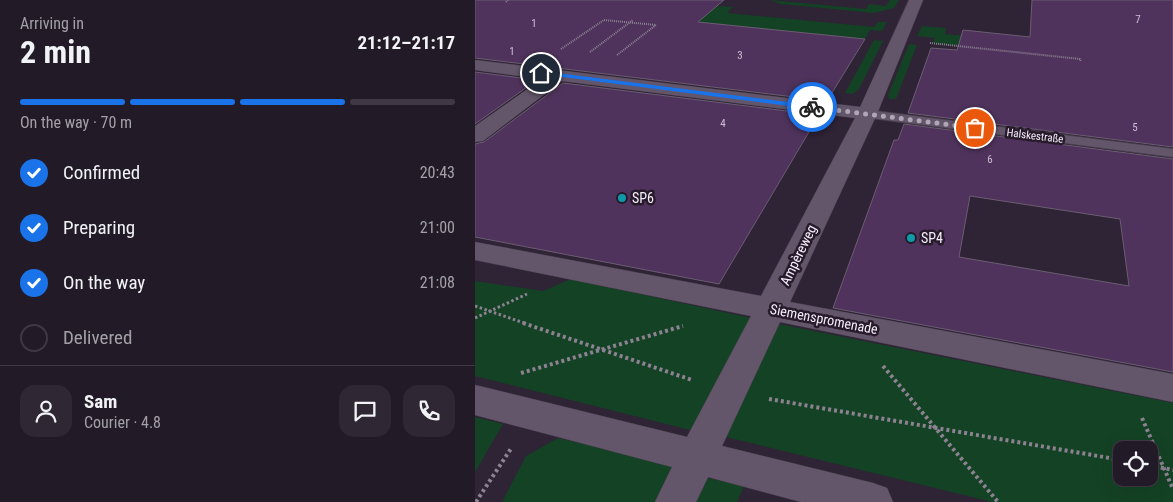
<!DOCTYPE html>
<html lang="en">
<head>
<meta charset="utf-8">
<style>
  :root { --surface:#231a28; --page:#2f2734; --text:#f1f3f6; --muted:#a3a1a8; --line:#403845; --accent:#1a73e8 }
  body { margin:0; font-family:"Roboto Condensed",sans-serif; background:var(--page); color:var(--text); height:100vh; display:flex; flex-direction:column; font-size:19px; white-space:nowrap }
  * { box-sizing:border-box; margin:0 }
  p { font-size:16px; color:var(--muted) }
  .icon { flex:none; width:28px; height:28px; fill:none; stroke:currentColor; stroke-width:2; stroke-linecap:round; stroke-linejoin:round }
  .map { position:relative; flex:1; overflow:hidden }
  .side { display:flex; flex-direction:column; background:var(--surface); width:475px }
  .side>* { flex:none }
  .controls { position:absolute; left:638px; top:441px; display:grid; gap:10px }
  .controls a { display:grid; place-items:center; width:45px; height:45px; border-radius:10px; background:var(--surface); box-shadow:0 5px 20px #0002,0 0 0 1px var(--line); font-size:25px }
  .pin { position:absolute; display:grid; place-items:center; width:42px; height:42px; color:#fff; margin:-21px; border:2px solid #fff; border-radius:50%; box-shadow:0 1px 5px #0007 }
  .courier { position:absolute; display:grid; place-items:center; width:50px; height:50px; margin:-25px; border:4px solid #1a73e8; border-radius:50%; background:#fff; color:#222; box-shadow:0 1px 6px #0007 }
  .headline em { font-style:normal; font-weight:700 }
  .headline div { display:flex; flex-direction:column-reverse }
  .headline { display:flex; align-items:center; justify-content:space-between; height:85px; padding:0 20px }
  h1 { font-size:32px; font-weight:700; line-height:38px }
  .bar { display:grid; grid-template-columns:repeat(4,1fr); gap:8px 5px; align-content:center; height:60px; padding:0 20px }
  .bar i { height:6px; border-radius:4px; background:var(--line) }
  .bar .active { background:var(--accent) }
  .bar p { grid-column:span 4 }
  .line { display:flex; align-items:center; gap:12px; padding:0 20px; border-top:1px solid var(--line) }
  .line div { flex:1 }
  .round { display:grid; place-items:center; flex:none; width:52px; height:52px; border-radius:15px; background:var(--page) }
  ol { padding:0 20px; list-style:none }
  li { display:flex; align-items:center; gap:15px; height:55px }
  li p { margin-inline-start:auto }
  li .icon { padding:5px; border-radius:50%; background:var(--accent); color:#fff; stroke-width:4 }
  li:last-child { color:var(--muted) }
  li i { width:28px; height:28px; border:2px solid var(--line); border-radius:50% }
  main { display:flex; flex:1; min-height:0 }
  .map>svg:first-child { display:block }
</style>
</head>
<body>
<main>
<section class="side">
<div class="headline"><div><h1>2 min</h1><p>Arriving in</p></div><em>21:12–21:17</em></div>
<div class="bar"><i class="active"></i><i class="active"></i><i class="active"></i><i></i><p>On the way · 70 m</p></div>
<ol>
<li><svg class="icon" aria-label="check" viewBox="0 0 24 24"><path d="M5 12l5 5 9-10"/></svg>Confirmed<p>20:43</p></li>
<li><svg class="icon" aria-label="check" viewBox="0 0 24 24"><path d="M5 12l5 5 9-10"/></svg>Preparing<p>21:00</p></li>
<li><svg class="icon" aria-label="check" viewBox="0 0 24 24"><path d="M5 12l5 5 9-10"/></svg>On the way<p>21:08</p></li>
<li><i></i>Delivered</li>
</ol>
<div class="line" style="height:90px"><a class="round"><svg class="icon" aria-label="person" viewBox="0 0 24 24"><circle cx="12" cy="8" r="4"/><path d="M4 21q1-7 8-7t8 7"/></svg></a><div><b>Sam</b><p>Courier · 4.8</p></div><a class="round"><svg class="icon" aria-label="chat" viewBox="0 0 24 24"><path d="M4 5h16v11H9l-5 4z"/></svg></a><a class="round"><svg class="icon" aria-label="phone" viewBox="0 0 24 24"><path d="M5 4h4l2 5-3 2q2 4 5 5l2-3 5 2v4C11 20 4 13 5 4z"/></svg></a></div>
</section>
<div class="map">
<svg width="698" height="502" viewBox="0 0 698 502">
  <rect width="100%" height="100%" fill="#2f2336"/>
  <g fill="#144224" fill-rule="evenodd">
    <path d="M 38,0 L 125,0 L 236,10 L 242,6 L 258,7 L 252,13 L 399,27 L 403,22 L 412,22 L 407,31 L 395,30 L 390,39 L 195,19 Z"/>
    <path d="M 295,0 L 391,9 L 394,4 L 411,6 L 415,0 L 424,0 L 419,8 L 399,13 L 305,4 Z"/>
    <path d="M 447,26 L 471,28 L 470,34 L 698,56 L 608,58 L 458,43 L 460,38 L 442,36 Z"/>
    <path d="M 399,40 L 408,41 L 384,89 L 378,94 L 370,93 Z"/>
    <path d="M 434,44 L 442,45 L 421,99 L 414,99 L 413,95 Z"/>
    <path d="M 96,279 L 276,318 L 219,431 L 0,376 L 0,281 L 68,291 Z"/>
    <path d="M 299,323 L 698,403 L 698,502 L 517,502 L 247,436 ZM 646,450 L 674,450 L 674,478 L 646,478 Z"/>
    <path d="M 0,417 L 28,424 L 0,472 Z"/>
    <path d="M 83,438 L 203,466 L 185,502 L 27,502 L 51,456 Z"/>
    <path d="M 229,477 L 269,486 L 262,502 L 218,502 Z"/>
  </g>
  <g fill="#4f335c" stroke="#6b5d72" fill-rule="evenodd">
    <path d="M 0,0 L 249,0 L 223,22 L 390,39 L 352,101 L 0,58 Z"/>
    <path d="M 557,0 L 698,0 L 698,147 L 433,113 L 456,48 L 482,50 L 488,30 L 555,37 Z"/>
    <path d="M 0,72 L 62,80 L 0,124 Z"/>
    <path d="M 88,83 L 344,115 L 244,284 L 0,237 L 0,144 L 9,142 Z"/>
    <path d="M 429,124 L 698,159 L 698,372 L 358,308 L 419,140 L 423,140 ZM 495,196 L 645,219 L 654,286 L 484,257 Z"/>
  </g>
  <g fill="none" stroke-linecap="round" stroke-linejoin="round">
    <g stroke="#483e4e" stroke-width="2">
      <path id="lane" d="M 392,110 L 698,149 L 698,157 L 388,117 L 386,114 L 388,111 Z"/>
    </g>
    <g stroke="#483e4e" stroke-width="1">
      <path id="street" d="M 434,0 L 448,0 L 402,114 L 315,302 L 698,374 L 698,402 L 305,322 L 247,446 L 398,483 L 412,488 L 418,502 L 326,502 L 233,477 L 221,502 L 180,502 L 197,467 L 0,415 L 0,385 L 212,437 L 276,316 L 0,260 L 0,242 L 286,296 L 380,118 L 87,81 L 8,141 L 0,142 L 0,126 L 67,79 L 0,70 L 0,60 L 385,107 Z"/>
    </g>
    <g stroke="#8c8292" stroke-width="2" stroke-dasharray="1 1" stroke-linecap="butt">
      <path d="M 31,2 L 33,0"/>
      <path d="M 455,43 L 605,59 L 606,62"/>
      <path d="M 86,49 L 129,20 L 181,25"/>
      <path d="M 115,52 L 158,20"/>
      <path d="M 142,55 L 181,25"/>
    </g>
    <g stroke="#8c8292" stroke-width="3" stroke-dasharray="2.5 2.5" stroke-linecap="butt">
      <path d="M 0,306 L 52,324"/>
      <path d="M 0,318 L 52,294"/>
    </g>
    <g stroke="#8c8292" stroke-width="4" stroke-dasharray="3 3" stroke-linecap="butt">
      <path d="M 48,323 L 217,380"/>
      <path d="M 408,366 L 523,502"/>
      <path d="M 46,373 L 208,326"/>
      <path d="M 294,399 L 646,460"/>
      <path d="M 667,418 L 698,489"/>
      <path d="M 674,465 L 698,470"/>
      <path d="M 1,502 L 37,447"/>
    </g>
    <use href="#lane" fill="#63566a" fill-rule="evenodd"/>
    <use href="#street" fill="#63566a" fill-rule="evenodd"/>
  </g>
  <path fill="#1a73e8" d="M 66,71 L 337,105 L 339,107 L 337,109 L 64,74 Z"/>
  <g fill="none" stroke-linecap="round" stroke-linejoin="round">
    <path stroke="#b0a6b5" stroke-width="5" stroke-dasharray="0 9" d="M 337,107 L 500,128"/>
  </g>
  <g fill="#0f9aa8" stroke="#261a2b" stroke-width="2">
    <circle cx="147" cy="198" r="5"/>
    <circle cx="436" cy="238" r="5"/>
  </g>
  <g text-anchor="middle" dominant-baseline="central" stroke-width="5" stroke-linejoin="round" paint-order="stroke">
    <g font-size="11" fill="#ccbed2">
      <text x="663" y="19">7</text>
      <text x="59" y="23">1</text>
      <text x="37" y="51">1</text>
      <text x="265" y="55">3</text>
      <text x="248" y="123">4</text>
      <text x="660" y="127">5</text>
      <text x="515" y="159">6</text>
    </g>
    <g font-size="11" fill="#f5edfa" stroke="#261a2b">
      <text transform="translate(560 136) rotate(7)">Halskestraße</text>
    </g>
    <g font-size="14" fill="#f5edfa" stroke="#261a2b" text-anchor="start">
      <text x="157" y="198">SP6</text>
      <text x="446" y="238">SP4</text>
    </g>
    <g font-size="14" fill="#f5edfa" stroke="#261a2b">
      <text transform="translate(323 255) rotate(-64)">Ampèreweg</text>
      <text transform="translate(349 319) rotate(11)">Siemenspromenade</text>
    </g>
  </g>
</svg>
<div class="controls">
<a><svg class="icon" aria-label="locate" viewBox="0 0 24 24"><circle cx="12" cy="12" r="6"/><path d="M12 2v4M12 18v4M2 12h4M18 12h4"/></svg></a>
</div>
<div class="pin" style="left:500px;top:128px;background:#ea580c"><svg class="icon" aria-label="bag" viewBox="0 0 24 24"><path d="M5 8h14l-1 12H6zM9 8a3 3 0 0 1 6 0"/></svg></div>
<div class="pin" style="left:66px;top:73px;background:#1f2937"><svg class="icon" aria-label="home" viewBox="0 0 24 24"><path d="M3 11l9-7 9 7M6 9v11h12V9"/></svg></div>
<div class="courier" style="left:337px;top:107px"><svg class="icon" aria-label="bike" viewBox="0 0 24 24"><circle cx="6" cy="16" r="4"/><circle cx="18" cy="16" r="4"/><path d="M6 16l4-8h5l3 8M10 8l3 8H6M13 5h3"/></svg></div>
</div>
</main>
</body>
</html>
